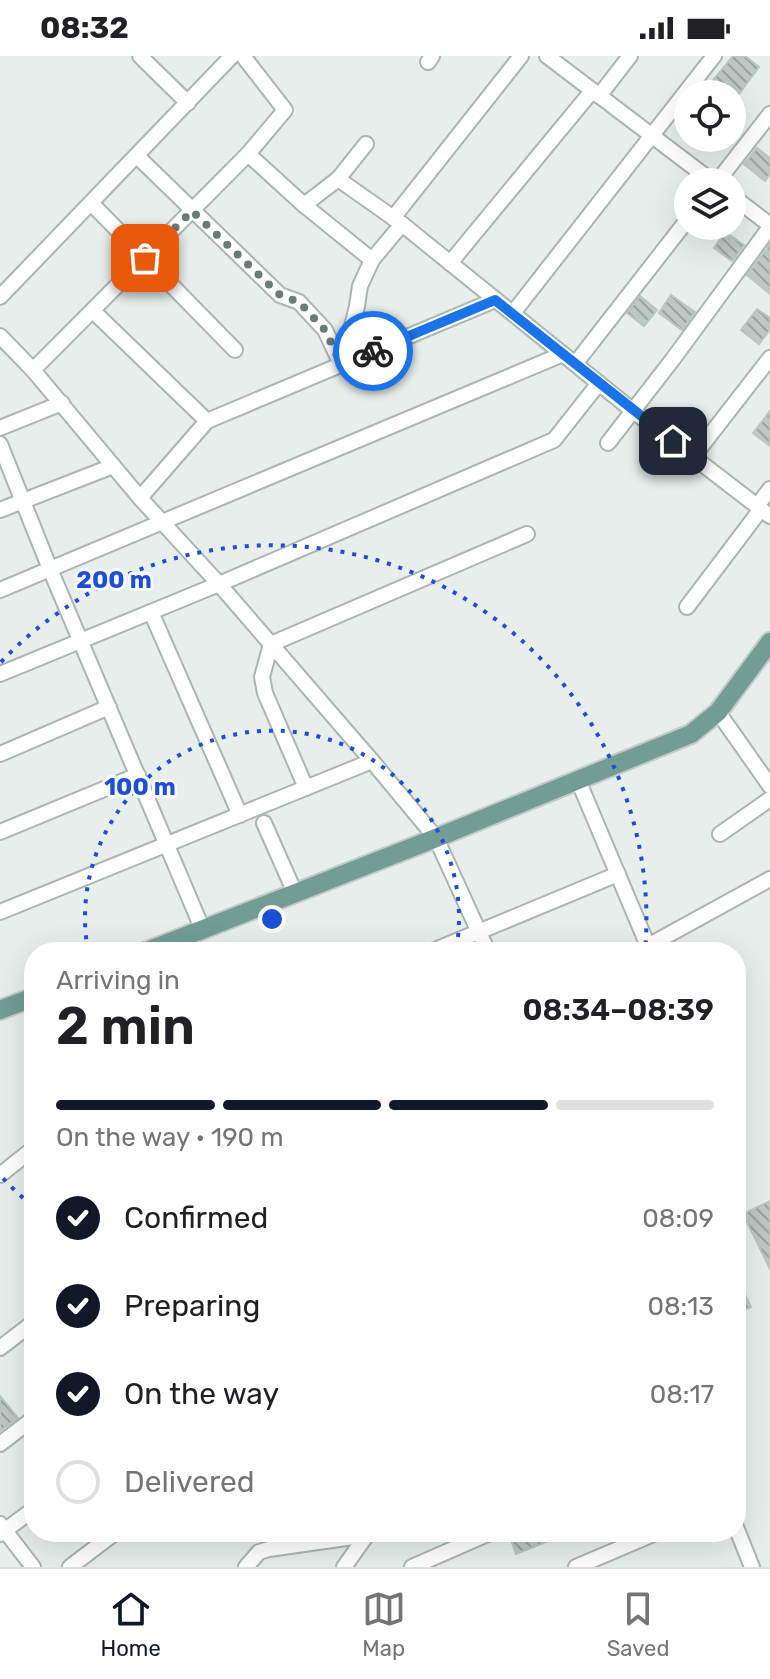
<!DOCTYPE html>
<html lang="en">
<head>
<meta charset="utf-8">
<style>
  :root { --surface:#fff; --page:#f2f2f2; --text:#202124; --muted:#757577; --line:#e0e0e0; --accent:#111827 }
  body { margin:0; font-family:Rubik,sans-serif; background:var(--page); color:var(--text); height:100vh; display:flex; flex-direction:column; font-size:30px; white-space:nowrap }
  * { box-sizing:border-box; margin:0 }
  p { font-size:26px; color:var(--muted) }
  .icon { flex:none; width:44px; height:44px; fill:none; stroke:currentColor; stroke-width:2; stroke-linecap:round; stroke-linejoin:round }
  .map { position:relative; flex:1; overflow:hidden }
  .details { position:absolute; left:24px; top:886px; width:722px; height:600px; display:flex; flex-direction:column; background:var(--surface); border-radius:32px; box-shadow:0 8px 32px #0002 }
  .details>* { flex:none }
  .tools { position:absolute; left:674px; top:24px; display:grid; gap:16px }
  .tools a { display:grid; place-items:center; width:72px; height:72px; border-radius:50%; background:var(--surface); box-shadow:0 8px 32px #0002; font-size:40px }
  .pin { position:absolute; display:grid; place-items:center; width:68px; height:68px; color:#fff; margin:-34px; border-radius:16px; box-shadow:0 4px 12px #0006 }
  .courier { position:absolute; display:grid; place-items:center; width:80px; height:80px; margin:-40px; border:6px solid #1a73e8; border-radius:50%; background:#fff; color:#222; box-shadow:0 2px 10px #0007 }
  .head em { font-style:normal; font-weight:600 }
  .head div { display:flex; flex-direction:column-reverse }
  .head { display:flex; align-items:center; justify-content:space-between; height:136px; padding:0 32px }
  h1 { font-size:52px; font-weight:600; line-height:60px }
  .bar { display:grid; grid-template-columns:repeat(4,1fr); gap:12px 8px; align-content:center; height:96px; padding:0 32px }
  .bar i { height:10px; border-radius:6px; background:var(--line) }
  .bar .active { background:var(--accent) }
  .bar p { grid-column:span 4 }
  ol { padding:0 32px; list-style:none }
  li { display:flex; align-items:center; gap:24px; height:88px }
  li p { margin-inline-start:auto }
  li .icon { padding:8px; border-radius:50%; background:var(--accent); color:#fff; stroke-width:4 }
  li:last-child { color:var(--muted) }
  li i { width:44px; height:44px; border:4px solid var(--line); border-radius:50% }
  .status { display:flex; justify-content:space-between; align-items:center; height:56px; padding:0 40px; background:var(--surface); direction:ltr }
  .status svg { height:22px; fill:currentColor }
  .menu { display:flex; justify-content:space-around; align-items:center; height:112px; border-top:2px solid var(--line); background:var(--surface); font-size:22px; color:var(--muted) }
  .menu a { display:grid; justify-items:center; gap:4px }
  .menu .active { color:var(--accent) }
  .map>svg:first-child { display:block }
</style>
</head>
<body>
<div class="status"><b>08:32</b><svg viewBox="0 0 49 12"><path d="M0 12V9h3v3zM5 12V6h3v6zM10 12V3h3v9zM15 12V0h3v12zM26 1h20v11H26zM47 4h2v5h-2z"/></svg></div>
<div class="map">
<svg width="770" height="1511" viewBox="0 0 770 1511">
  <defs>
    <pattern id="building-back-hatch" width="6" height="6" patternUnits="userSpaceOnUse" patternTransform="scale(2)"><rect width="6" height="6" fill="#bcc8c4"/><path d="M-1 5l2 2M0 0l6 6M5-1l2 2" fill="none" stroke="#99a4a0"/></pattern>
  </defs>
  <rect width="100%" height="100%" fill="#e7eeeb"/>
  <g fill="url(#building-back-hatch)" stroke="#bac7c2" stroke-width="2">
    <path d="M 733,0 L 745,0 L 759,11 L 736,42 L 713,24 Z"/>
    <path d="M 757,92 L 770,102 L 770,118 L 765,125 L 744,108 Z"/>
    <path d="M 725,176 L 744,189 L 732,205 L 714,192 Z"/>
    <path d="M 770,188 L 770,238 L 747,219 Z"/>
    <path d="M 671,239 L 695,256 L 682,274 L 659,257 Z"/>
    <path d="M 640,240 L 657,254 L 644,270 L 627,257 Z"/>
    <path d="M 757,253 L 770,262 L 770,274 L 759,288 L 741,274 Z"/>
    <path d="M 770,355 L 770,390 L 753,377 Z"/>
    <path d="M 770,1145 L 770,1213 L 743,1158 Z"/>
    <path d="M 736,1220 L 751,1251 L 736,1258 Z"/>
    <path d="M 0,1340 L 18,1362 L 0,1375 Z"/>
    <path d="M 517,1476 L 546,1476 L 549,1485 L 516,1498 L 509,1478 Z"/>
  </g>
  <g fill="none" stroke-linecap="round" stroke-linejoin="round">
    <g stroke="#aab6b2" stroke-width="18">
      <g id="minor">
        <path d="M 140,0 L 188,47"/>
        <path d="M 243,0 L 285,54 L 248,98"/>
        <path d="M 547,0 L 713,126"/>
        <path d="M 428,6 L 432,0"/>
        <path d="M 599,40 L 630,0"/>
        <path d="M 137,100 L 280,239 L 299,246 L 325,274 L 341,308"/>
        <path d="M 338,123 L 366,88"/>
        <path d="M 717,126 L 770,58"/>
        <path d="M 732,140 L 770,169"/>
        <path d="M 91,147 L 235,294"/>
        <path d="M 304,149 L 372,204"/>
        <path d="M 393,162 L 521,0"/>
        <path d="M 450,207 L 592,35"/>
        <path d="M 0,241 L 232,0"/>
        <path d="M 93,255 L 207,365"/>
        <path d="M 513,257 L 714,0"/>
        <path d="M 0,280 L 33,314 L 140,442 L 219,528 L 372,705 L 436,782 L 488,896"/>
        <path d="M 337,299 L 346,295 L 357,250 L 360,230 L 372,204 L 402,168"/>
        <path d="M 575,308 L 688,163"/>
        <path d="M 33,314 L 248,98 L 304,149 L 338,123 L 402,168 L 632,354 L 770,460"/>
        <path d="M 0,372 L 62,347"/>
        <path d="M 608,387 L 673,303 L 770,171"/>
        <path d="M 0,388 L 50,513 L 202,872"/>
        <path d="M 693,401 L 770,302"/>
        <path d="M 140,442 L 207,365 L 495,244"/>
        <path d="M 757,450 L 770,433"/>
        <path d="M 0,454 L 113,410"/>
        <path d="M 0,534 L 563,298"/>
        <path d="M 687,551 L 761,453"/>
        <path d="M 151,556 L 240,759"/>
        <path d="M 0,618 L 219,528 L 554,384 L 599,327"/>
        <path d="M 718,656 L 770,730"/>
        <path d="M 0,698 L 109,651"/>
        <path d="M 578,724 L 648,890 L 770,823"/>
        <path d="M 306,732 L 265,637 L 262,621 L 271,588 L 527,478"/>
        <path d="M 264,767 L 295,837"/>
        <path d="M 0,776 L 138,719"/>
        <path d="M 720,778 L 770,743"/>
        <path d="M 0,856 L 372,705"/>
        <path d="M 430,896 L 618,818"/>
        <path d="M 0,1119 L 34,1092"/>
        <path d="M 0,1292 L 34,1266"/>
        <path d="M 0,1388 L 34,1362"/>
        <path d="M 0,1468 L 33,1511"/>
        <path d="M 736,1471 L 752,1511"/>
        <path d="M 0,1478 L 34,1453"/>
        <path d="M 70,1511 L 116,1476"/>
        <path d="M 246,1511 L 259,1496 L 269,1493 L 367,1479"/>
        <path d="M 344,1511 L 369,1476"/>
        <path d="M 412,1511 L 492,1476"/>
        <path d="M 576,1511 L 658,1476"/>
      </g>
    </g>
    <g stroke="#c3c9c8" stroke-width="22">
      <g id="major">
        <path d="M 145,896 L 436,782 L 691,678 L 718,656 L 770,586"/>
        <path d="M 0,954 L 34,941"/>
      </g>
    </g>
    <use href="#minor" stroke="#fff" stroke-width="14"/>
    <use href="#major" stroke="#719d94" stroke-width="18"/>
  </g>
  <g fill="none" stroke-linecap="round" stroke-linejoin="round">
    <path stroke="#6a7c77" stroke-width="8" stroke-dasharray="0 14.4" d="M 145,202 L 192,155 L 280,239 L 299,246 L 325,274 L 341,308 L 373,295"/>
    <path stroke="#1a73e8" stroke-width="10" d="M 373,295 L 495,244 L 673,385"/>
  </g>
  <g fill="none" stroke="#1d4ed8" stroke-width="4" stroke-dasharray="4 8">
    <path d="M88 895A187 187 0 1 1 456 895"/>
    <path d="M32 1150A374 374 0 0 1 1 1120M1 606A374 374 0 0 1 645 896"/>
  </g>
  <circle cx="272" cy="863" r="12" fill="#1d4ed8" stroke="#f7faf9" stroke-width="4"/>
  <g font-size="24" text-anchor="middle" font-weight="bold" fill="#1d4ed8" stroke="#f7faf9" stroke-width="6" stroke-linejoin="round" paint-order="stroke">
    <text x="114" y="532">200 m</text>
    <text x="140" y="739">100 m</text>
  </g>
</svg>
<div class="tools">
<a><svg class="icon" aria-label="locate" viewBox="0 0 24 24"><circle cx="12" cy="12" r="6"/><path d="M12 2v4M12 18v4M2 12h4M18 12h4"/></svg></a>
<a><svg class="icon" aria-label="layers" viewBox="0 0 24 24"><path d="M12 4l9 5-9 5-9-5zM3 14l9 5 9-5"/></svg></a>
</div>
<div class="pin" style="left:145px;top:202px;background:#ea580c"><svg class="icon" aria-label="bag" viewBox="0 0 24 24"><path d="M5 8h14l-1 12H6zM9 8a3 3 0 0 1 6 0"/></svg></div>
<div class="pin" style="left:673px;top:385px;background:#1f2937"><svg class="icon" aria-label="home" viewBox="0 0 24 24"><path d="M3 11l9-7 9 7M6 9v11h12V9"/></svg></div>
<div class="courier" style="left:373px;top:295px"><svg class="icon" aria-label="bike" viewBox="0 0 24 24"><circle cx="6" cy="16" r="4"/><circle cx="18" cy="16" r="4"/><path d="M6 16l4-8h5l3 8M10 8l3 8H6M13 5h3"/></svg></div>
<section class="details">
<div class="head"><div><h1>2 min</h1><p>Arriving in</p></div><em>08:34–08:39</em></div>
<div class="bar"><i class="active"></i><i class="active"></i><i class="active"></i><i></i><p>On the way · 190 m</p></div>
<ol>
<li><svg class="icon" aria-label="check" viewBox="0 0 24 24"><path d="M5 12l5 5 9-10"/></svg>Confirmed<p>08:09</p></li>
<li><svg class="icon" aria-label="check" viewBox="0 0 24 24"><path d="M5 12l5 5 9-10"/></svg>Preparing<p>08:13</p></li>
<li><svg class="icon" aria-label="check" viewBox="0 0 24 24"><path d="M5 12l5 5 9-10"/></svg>On the way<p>08:17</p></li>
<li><i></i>Delivered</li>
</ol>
</section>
</div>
<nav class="menu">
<a class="active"><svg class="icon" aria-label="home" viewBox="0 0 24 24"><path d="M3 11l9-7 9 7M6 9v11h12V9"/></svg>Home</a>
<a><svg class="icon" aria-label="map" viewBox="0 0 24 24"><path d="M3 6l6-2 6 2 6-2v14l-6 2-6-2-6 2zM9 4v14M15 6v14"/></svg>Map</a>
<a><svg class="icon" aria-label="saved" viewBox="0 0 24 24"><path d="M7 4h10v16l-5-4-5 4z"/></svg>Saved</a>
</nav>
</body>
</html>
